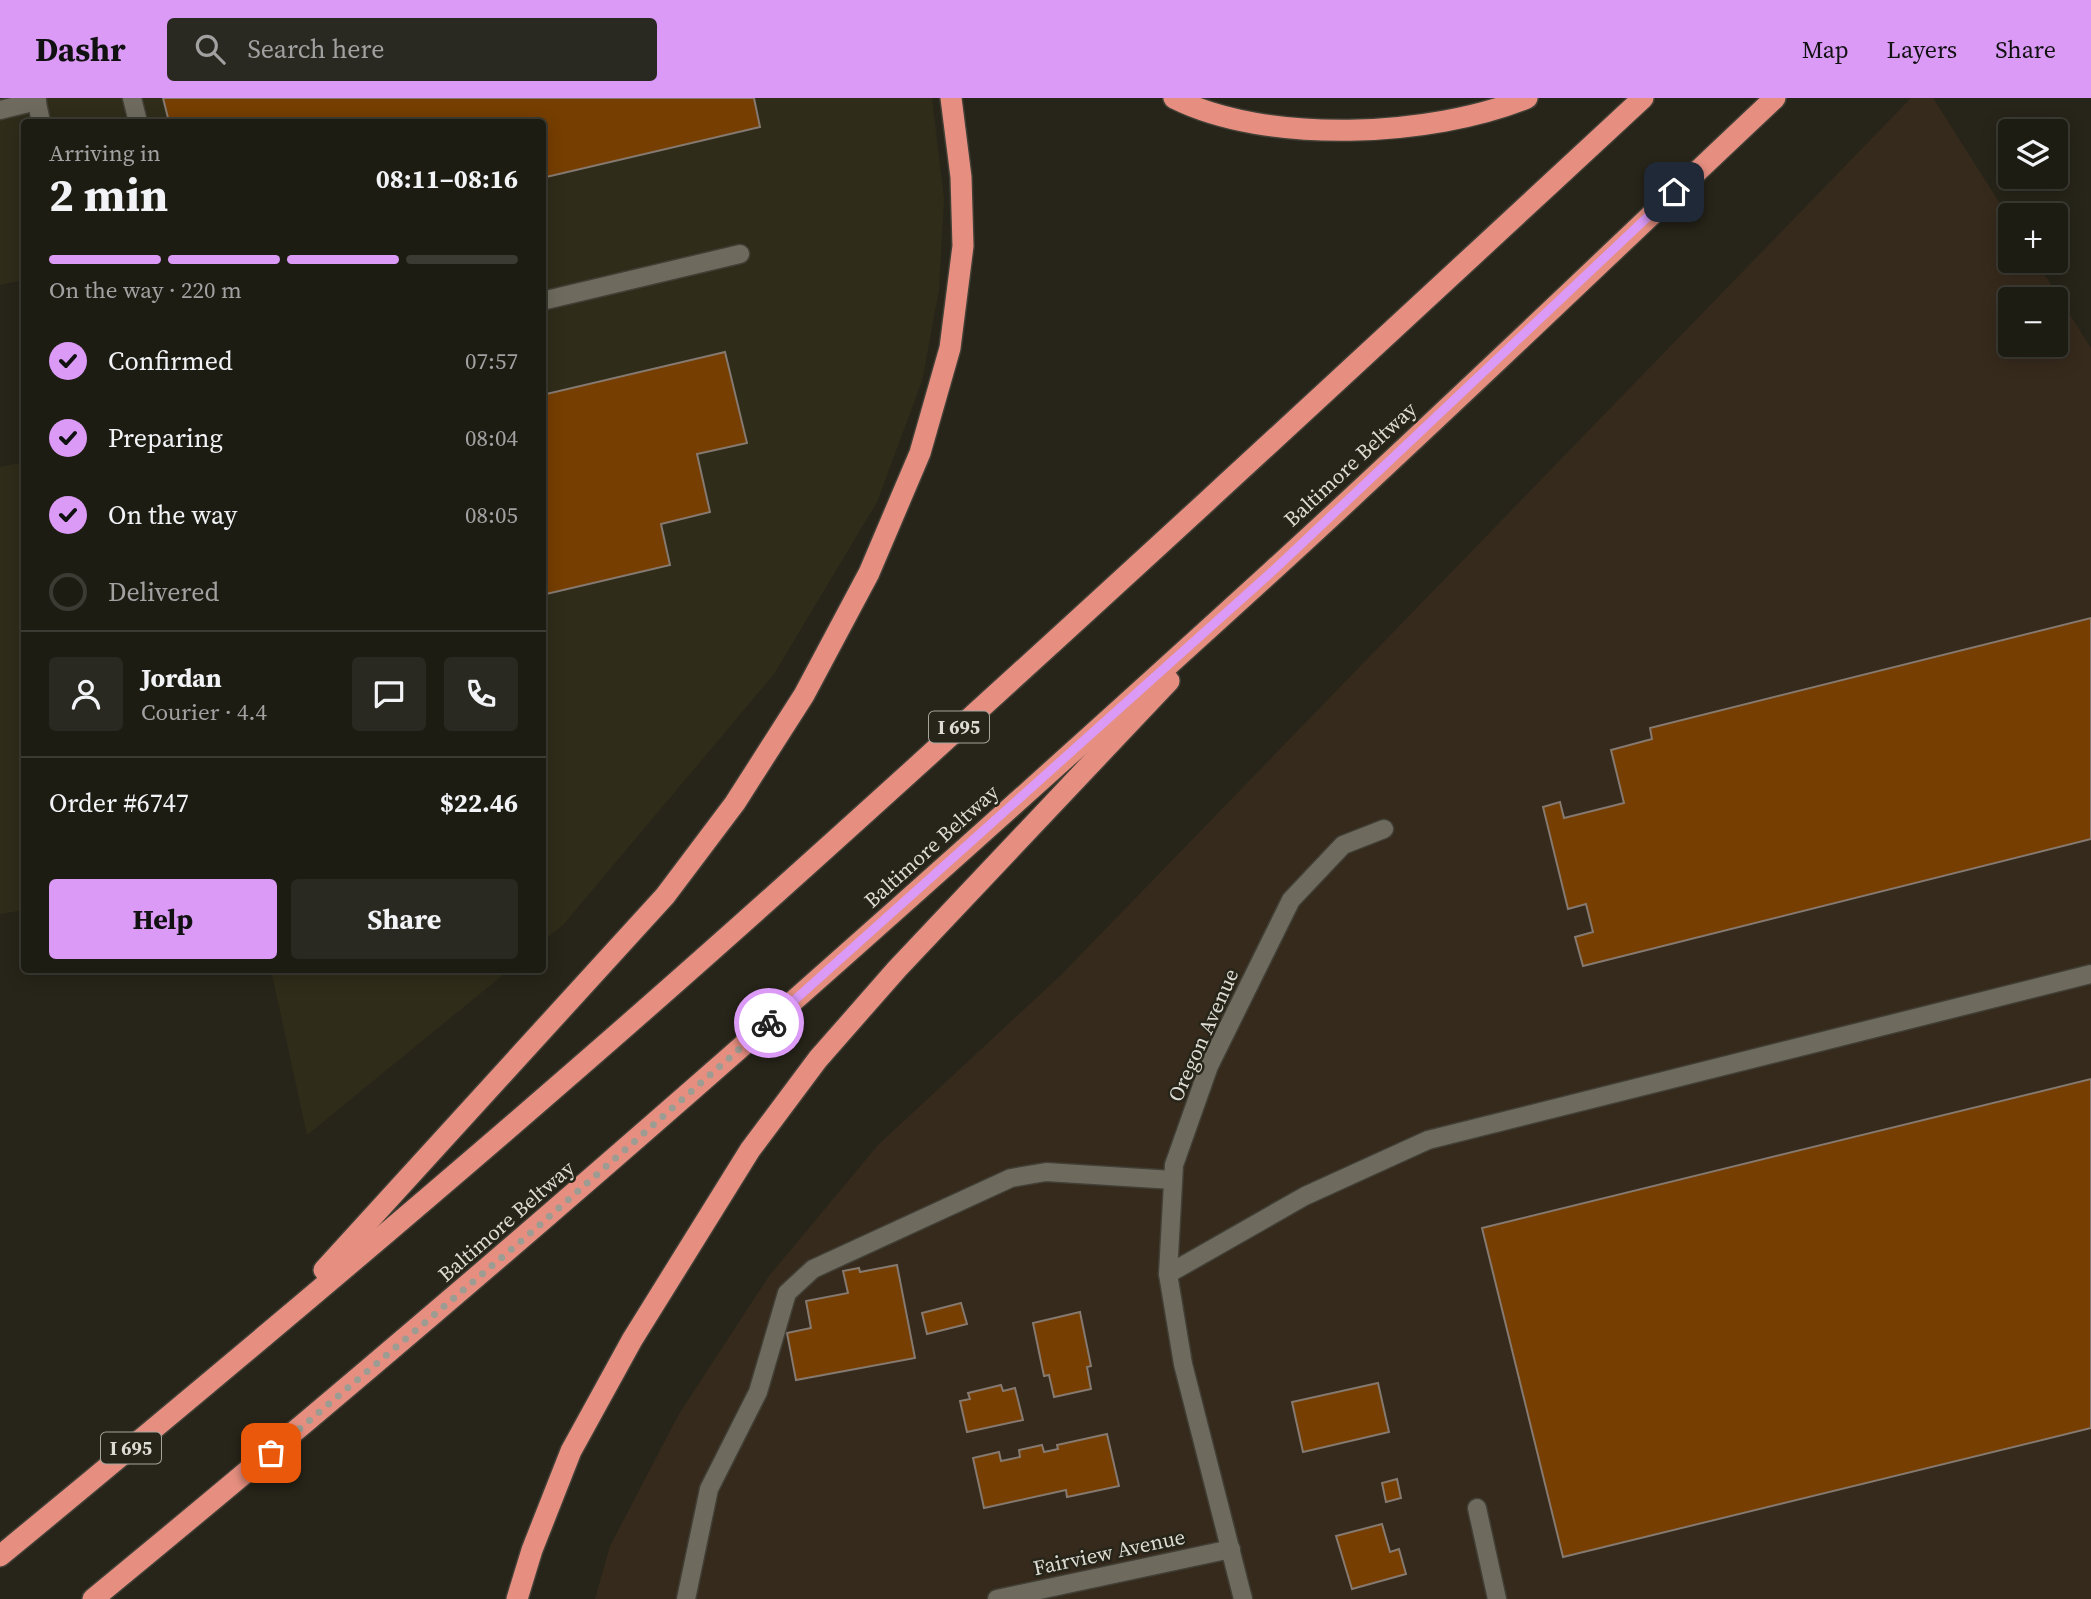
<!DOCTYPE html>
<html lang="en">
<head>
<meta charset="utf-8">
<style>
  :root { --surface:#1d1c13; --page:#2a2921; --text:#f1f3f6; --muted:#a0a1a0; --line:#3b3a33; --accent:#da9af6 }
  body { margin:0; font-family:"Source Serif 4",serif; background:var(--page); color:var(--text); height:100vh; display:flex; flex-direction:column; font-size:26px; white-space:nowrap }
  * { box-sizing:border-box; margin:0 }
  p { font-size:23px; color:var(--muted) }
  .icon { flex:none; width:38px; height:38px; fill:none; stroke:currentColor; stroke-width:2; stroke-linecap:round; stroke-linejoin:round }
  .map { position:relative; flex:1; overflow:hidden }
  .details { position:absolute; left:21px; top:21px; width:525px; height:854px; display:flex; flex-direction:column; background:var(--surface); border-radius:7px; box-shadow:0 4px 18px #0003,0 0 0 2px var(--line) }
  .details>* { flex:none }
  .controls { position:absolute; left:1998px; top:21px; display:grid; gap:14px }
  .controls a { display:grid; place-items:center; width:70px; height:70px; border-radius:7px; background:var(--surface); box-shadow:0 4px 18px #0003,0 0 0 2px var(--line); font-size:35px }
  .pin { position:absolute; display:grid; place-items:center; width:60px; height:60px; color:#fff; margin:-30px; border-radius:14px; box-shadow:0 4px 10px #0006 }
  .courier { position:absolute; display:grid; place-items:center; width:70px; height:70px; margin:-35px; border:5px solid #da9af6; border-radius:50%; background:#fff; color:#222; box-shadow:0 2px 9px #0007 }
  .summary em { font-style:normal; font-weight:700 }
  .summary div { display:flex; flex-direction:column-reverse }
  .summary { display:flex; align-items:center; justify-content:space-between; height:119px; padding:0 28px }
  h1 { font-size:46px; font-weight:700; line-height:52px }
  .bar { display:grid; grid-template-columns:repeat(4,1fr); gap:10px 7px; align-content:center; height:84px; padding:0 28px }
  .bar i { height:9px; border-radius:5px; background:var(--line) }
  .bar .selected { background:var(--accent) }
  .bar p { grid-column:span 4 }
  .line { display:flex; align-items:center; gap:18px; padding:0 28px; border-top:2px solid var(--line) }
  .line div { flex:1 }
  .round { display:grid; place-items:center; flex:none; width:74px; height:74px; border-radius:7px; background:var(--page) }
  ol { padding:0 28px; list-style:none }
  li { display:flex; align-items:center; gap:21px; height:77px }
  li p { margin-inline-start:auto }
  li .icon { padding:7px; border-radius:50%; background:var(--accent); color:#111; stroke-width:4 }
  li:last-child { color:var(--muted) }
  li i { width:38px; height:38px; border:4px solid var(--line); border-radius:50% }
  .primary-button { display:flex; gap:14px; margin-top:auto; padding:14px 28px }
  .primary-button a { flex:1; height:80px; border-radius:7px; background:var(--accent); color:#111; font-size:28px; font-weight:700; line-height:80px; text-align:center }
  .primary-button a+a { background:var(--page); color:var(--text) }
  header { display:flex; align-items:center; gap:42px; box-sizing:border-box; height:98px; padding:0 35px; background:var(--accent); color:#111 }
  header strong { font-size:33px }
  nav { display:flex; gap:38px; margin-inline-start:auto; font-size:24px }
  .search { width:490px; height:63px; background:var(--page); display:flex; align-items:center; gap:18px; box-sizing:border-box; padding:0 24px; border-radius:7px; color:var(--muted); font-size:26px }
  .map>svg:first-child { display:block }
</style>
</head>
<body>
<header>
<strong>Dashr</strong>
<div class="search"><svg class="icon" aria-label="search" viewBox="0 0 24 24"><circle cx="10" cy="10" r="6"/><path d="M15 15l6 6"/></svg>Search here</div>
<nav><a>Map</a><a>Layers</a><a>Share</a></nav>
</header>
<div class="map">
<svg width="2091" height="1501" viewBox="0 0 2091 1501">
  <rect width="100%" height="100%" fill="#272519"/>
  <g fill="#302c1a">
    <path d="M 0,0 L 932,0 L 944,101 L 939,192 L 922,283 L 877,404 L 774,576 L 563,827 L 543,843 L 542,24 L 24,24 L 24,182 L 0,187 Z"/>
    <path d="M 24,364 L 24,812 L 0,816 L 0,369 Z"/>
    <path d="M 271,872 L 509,872 L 307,1037 Z"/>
  </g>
  <path fill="#362a1c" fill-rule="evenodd" d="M 1911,0 L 1933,0 L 2011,123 L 2011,163 L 2036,163 L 2091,250 L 2091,1501 L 595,1501 L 610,1448 L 679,1316 L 769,1178 L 878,1047 L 1061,877 ZM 2011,201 L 2056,201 L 2056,247 L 2011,247 Z"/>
  <g fill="#763e00" stroke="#857970" stroke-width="2">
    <path d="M 163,0 L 754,0 L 760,29 L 542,80 L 542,24 L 169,24 Z"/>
    <path d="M 725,254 L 747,345 L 697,356 L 710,414 L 661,426 L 670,467 L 542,497 L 542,297 Z"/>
    <path d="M 2091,520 L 2091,741 L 1583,868 L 1575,839 L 1593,834 L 1586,806 L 1568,811 L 1543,709 L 1560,704 L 1564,720 L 1624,705 L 1611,652 L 1652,641 L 1650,630 Z"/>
    <path d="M 2091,981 L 2091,1330 L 1563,1459 L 1482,1130 Z"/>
    <path d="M 897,1167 L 915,1260 L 796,1282 L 787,1235 L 811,1230 L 806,1203 L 848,1195 L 843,1173 L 859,1170 L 860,1174 Z"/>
    <path d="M 961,1205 L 967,1226 L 927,1236 L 922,1215 Z"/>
    <path d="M 1080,1214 L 1091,1268 L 1087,1269 L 1091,1291 L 1054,1299 L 1049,1277 L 1044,1278 L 1033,1225 Z"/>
    <path d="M 1378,1285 L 1389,1334 L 1303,1354 L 1292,1304 Z"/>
    <path d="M 1001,1287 L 1003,1293 L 1015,1290 L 1023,1322 L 967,1334 L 960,1303 L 970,1301 L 968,1295 Z"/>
    <path d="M 1107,1336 L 1119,1388 L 1067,1399 L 1066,1392 L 984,1410 L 973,1360 L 999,1354 L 1001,1363 L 1020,1359 L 1019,1352 L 1042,1347 L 1044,1354 L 1058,1351 L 1057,1347 Z"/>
    <path d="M 1397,1381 L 1401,1400 L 1386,1404 L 1382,1385 Z"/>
    <path d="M 1382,1426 L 1390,1454 L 1399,1451 L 1406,1476 L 1352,1491 L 1336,1438 Z"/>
  </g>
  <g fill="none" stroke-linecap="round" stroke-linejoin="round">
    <g stroke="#413f36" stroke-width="21">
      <g id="lane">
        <path d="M 36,0 L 41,24"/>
        <path d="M 132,0 L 138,24"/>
        <path d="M 0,12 L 37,3"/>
        <path d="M 542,203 L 740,156"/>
        <path d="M 1168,1176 L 1305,1098 L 1428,1042 L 2091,876"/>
        <path d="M 1477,1410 L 1497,1501"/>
        <path d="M 686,1501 L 709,1391 L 758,1294 L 787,1195 L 813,1171 L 1011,1080 L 1046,1074 L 1173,1082"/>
      </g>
    </g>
    <g stroke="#413f36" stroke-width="21">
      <g id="street">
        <path d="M 997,1501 L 1231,1451"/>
        <path d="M 1243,1501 L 1183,1266 L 1168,1176 L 1174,1067 L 1209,968 L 1291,802 L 1343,747 L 1384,731"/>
      </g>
    </g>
    <g stroke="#413f36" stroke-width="24">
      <g id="highway">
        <path d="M 1174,0 C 1268,47 1431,39 1527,0"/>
        <path d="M 324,1172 L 665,798 L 735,705 L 804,597 L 869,475 L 920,355 L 950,250 L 963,148 L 961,79 L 951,0"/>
        <path d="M 0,1458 C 261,1243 520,1025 772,799 C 1065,536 1354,268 1643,0"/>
        <path d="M 93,1501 C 496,1170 886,825 1271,474 C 1441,319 1607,158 1775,0"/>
        <path d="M 517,1501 L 532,1452 L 571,1353 L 632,1242 L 750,1052 L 818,961 L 897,871 L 1169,583"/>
      </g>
    </g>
    <use href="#lane" stroke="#6e6b5e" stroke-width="18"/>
    <use href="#street" stroke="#6e6b5e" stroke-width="18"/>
    <use href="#highway" stroke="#e68f80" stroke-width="21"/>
  </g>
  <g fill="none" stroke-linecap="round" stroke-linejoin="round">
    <path stroke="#9d9c93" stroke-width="7" stroke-dasharray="0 12.6" d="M 271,1355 L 527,1138 L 769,925"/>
    <path stroke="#da9af6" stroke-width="9" d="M 769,925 L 1276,470 L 1674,94"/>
  </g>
  <g text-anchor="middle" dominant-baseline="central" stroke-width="5" stroke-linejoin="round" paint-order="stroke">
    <g fill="#272519" stroke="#a6a59c" stroke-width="2">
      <rect x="929" y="613.5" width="60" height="31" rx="5"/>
      <rect x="101" y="1334.5" width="60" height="31" rx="5"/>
    </g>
    <g font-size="19" font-weight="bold" fill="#dddcd4">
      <text x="959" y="629">I 695</text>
      <text x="131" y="1350">I 695</text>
    </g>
    <g font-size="21" fill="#dddcd4" stroke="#272519">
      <text transform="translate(1350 366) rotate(-43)">Baltimore Beltway</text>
      <text transform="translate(931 748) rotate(-42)">Baltimore Beltway</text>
      <text transform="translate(1203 937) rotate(-66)">Oregon Avenue</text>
      <text transform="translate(506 1123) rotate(-41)">Baltimore Beltway</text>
      <text transform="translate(1109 1454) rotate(-12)">Fairview Avenue</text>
    </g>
  </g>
</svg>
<div class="controls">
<a><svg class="icon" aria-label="layers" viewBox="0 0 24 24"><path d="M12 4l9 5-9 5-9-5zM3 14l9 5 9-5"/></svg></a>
<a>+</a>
<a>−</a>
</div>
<div class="pin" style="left:271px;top:1355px;background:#ea580c"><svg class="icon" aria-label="bag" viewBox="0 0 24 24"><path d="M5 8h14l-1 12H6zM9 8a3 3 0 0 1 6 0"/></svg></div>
<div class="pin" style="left:1674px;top:94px;background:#1f2937"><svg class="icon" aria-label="home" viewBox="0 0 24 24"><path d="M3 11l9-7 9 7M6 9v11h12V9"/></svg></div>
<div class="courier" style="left:769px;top:925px"><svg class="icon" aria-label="bike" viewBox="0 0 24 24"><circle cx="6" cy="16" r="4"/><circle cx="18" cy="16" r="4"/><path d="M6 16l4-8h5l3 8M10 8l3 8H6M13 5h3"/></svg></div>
<section class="details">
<div class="summary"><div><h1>2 min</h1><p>Arriving in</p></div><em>08:11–08:16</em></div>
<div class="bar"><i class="selected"></i><i class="selected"></i><i class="selected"></i><i></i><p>On the way · 220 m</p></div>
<ol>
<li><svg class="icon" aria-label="check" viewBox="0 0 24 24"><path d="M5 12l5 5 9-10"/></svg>Confirmed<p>07:57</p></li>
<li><svg class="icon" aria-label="check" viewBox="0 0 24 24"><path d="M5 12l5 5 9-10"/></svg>Preparing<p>08:04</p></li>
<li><svg class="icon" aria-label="check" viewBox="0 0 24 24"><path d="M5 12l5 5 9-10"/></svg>On the way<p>08:05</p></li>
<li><i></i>Delivered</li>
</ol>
<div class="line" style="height:126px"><a class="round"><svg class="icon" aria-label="person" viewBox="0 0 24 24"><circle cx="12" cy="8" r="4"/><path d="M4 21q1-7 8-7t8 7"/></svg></a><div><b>Jordan</b><p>Courier · 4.4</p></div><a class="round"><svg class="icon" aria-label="chat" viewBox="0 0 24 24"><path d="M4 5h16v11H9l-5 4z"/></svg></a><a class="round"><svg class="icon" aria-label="phone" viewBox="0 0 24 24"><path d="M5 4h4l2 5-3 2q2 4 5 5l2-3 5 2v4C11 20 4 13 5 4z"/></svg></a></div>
<div class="line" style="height:91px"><div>Order #6747</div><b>$22.46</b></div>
<div class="primary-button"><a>Help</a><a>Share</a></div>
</section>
</div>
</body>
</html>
